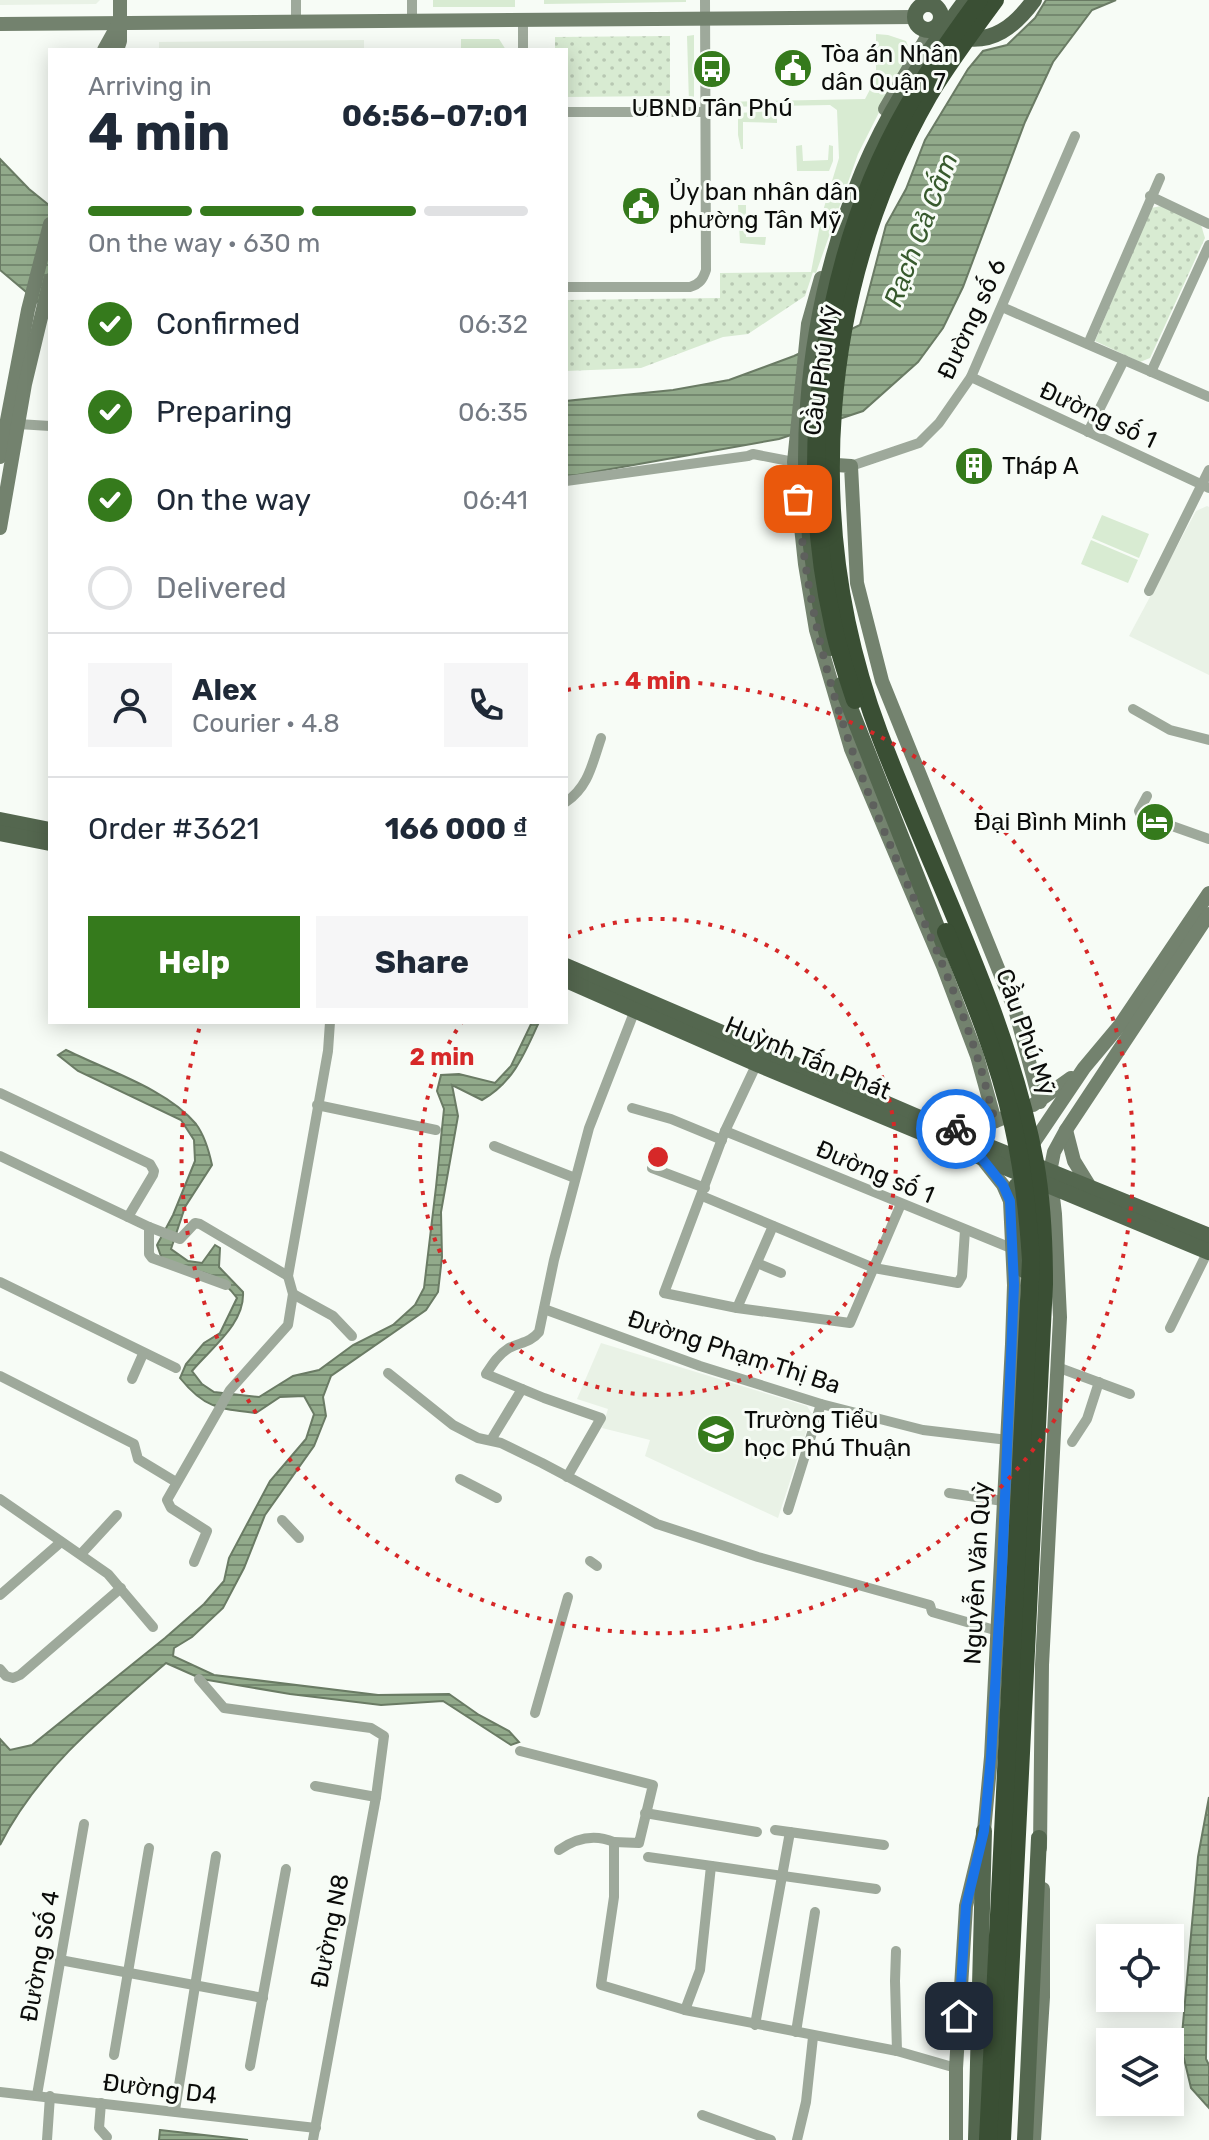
<!DOCTYPE html>
<html lang="en">
<head>
<meta charset="utf-8">
<style>
  :root { --surface:#fff; --page:#f6f6f7; --text:#1f2937; --muted:#747a83; --line:#e0e1e3; --accent:#357a1c }
  body { margin:0; font-family:Rubik,sans-serif; background:var(--page); color:var(--text); height:100vh; display:flex; flex-direction:column; font-size:30px; white-space:nowrap }
  * { box-sizing:border-box; margin:0 }
  p { font-size:26px; color:var(--muted) }
  .icon { flex:none; width:44px; height:44px; fill:none; stroke:currentColor; stroke-width:2; stroke-linecap:round; stroke-linejoin:round }
  .map { position:relative; flex:1; overflow:hidden }
  .sheet { position:absolute; left:48px; top:48px; width:520px; height:976px; display:flex; flex-direction:column; background:var(--surface); border-radius:0px; box-shadow:0 4px 20px #0003 }
  .sheet>* { flex:none }
  .buttons { position:absolute; left:1096px; top:1924px; display:grid; gap:16px }
  .buttons a { display:grid; place-items:center; width:88px; height:88px; border-radius:0px; background:var(--surface); box-shadow:0 4px 20px #0003; font-size:40px }
  .pin { position:absolute; display:grid; place-items:center; width:68px; height:68px; color:#fff; margin:-34px; border-radius:16px; box-shadow:0 4px 12px #0006 }
  .courier { position:absolute; display:grid; place-items:center; width:80px; height:80px; margin:-40px; border:6px solid #1a73e8; border-radius:50%; background:#fff; color:#222; box-shadow:0 2px 10px #0007 }
  .head em { font-style:normal; font-weight:700 }
  .head div { display:flex; flex-direction:column-reverse }
  .head { display:flex; align-items:center; justify-content:space-between; height:136px; padding:0 40px }
  h1 { font-size:52px; font-weight:700; line-height:60px }
  .bar { display:grid; grid-template-columns:repeat(4,1fr); gap:12px 8px; align-content:center; height:96px; padding:0 40px }
  .bar i { height:10px; border-radius:6px; background:var(--line) }
  .bar .selected { background:var(--accent) }
  .bar p { grid-column:span 4 }
  .line { display:flex; align-items:center; gap:20px; padding:0 40px; border-top:2px solid var(--line) }
  .line div { flex:1 }
  .round { display:grid; place-items:center; flex:none; width:84px; height:84px; border-radius:0px; background:var(--page) }
  ol { padding:0 40px; list-style:none }
  li { display:flex; align-items:center; gap:24px; height:88px }
  li p { margin-inline-start:auto }
  li .icon { padding:8px; border-radius:50%; background:var(--accent); color:#fff; stroke-width:4 }
  li:last-child { color:var(--muted) }
  li i { width:44px; height:44px; border:4px solid var(--line); border-radius:50% }
  .cta { display:flex; gap:16px; margin-top:auto; padding:16px 40px }
  .cta a { flex:1; height:92px; border-radius:0px; background:var(--accent); color:#fff; font-size:32px; font-weight:700; line-height:92px; text-align:center }
  .cta a+a { background:var(--page); color:var(--text) }
  .map>svg:first-child { display:block }
</style>
</head>
<body>
<div class="map">
<svg width="1209" height="2140" viewBox="0 0 1209 2140">
  <defs>
    <pattern id="park-dots" width="8" height="8" patternUnits="userSpaceOnUse" patternTransform="scale(2)"><rect width="8" height="8" fill="#d8ebd2"/><path d="M2 2h.1M6 6h.1" fill="none" stroke="#b8c8b3" stroke-width="1.8" stroke-linecap="round"/></pattern>
    <pattern id="water-rules" width="6" height="5" patternUnits="userSpaceOnUse" patternTransform="scale(2)"><rect width="6" height="5" fill="#92aa8b"/><path d="M0 2.5h6" fill="none" stroke="#758970"/></pattern>
  </defs>
  <rect width="100%" height="100%" fill="#f7fcf6"/>
  <g fill="#e9f2e6">
    <path d="M 0,0 L 100,0 L 96,4 L 0,5 Z"/>
    <path d="M 364,40 L 364,50 L 159,50 L 159,42 Z"/>
    <path d="M 1207,506 L 1209,507 L 1209,675 L 1129,636 L 1196,511 Z"/>
    <path d="M 601,1343 L 807,1406 L 812,1414 L 778,1518 L 645,1456 L 650,1440 L 602,1428 L 608,1409 L 577,1399 Z"/>
  </g>
  <g fill="#d8ebd2">
    <rect x="433" y="0" width="82" height="7"/>
    <path d="M 544,0 L 686,0 L 686,2 L 544,4 Z"/>
    <path d="M 876,34 L 888,35 L 906,41 L 910,51 L 858,154 L 816,273 L 811,272 L 822,214 L 839,158 L 837,110 L 830,105 L 719,107 L 719,102 L 865,99 L 876,78 Z"/>
    <path d="M 694,35 L 694,100 L 689,103 L 687,36 Z"/>
    <path d="M 461,39 L 499,39 L 506,50 L 461,50 Z"/>
    <path d="M 771,111 L 777,116 L 777,123 L 743,122 L 743,149 L 741,149 L 738,135 L 738,113 Z"/>
    <path d="M 802,145 L 803,161 L 828,160 L 829,145 L 833,146 L 833,161 L 829,171 L 797,171 L 796,146 Z"/>
    <path d="M 738,205 L 746,205 L 746,237 L 766,237 L 765,245 L 740,243 Z"/>
    <path d="M 1102,515 L 1149,534 L 1139,558 L 1092,538 Z"/>
    <path d="M 1091,540 L 1138,560 L 1128,583 L 1081,564 Z"/>
  </g>
  <g fill="url(#park-dots)">
    <path d="M 670,36 L 670,96 L 566,97 L 566,50 L 555,50 L 555,37 Z"/>
    <path d="M 1161,206 L 1201,225 L 1205,238 L 1150,358 L 1140,362 L 1095,341 L 1151,208 Z"/>
    <path d="M 813,272 L 805,296 L 748,334 L 723,337 L 641,368 L 566,371 L 566,300 L 720,298 L 720,273 Z"/>
  </g>
  <g fill="url(#water-rules)" stroke="#6a7b64" stroke-width="2">
    <path d="M 1046,0 L 1116,0 L 1092,10 L 1053,62 L 1025,122 L 963,287 L 943,328 L 918,362 L 863,411 L 779,439 L 566,477 L 566,401 L 673,390 L 729,380 L 794,356 L 860,325 L 886,225 L 906,189 L 925,140 L 968,69 L 983,51 L 1007,45 L 1035,18 Z"/>
    <path d="M 0,159 L 29,189 L 50,206 L 50,312 L 0,270 Z"/>
    <path d="M 532,1022 L 539,1022 C 525,1053 513,1083 482,1100 L 452,1085 L 458,1116 L 441,1212 L 442,1257 L 438,1292 L 426,1310 L 331,1376 L 323,1397 L 326,1416 L 314,1446 L 265,1515 L 244,1568 L 223,1608 L 192,1637 L 174,1648 L 173,1656 L 214,1675 L 378,1695 L 449,1694 L 479,1715 L 509,1731 L 519,1742 L 511,1745 L 443,1701 L 381,1705 L 290,1694 L 202,1679 L 166,1663 C 103,1717 38,1770 0,1845 L 0,1739 L 10,1750 L 32,1745 L 165,1638 L 204,1604 L 224,1581 L 229,1558 L 270,1481 L 306,1439 L 314,1414 L 304,1396 L 280,1397 L 256,1413 C 219,1409 204,1408 180,1378 L 186,1364 L 204,1343 L 220,1333 L 237,1298 C 214,1267 196,1273 163,1262 L 157,1245 L 173,1215 L 195,1161 L 194,1140 L 181,1120 L 78,1071 L 58,1055 L 66,1050 C 106,1070 167,1089 196,1124 C 205,1136 209,1151 212,1165 L 185,1207 L 171,1249 L 188,1261 L 202,1263 L 215,1245 L 220,1248 L 219,1267 L 243,1292 C 245,1324 211,1348 192,1371 L 202,1384 L 214,1392 L 259,1397 L 293,1376 L 319,1370 L 353,1345 L 393,1325 L 415,1305 L 424,1288 L 436,1187 L 444,1109 L 437,1091 L 441,1075 L 459,1074 L 495,1083 L 511,1066 Z"/>
    <path d="M 1209,1797 L 1206,2059 L 1209,2065 L 1209,2108 L 1191,2088 L 1181,2046 L 1198,1857 Z"/>
    <path d="M 160,2130 L 248,2140 L 159,2140 Z"/>
  </g>
  <g fill="none" stroke-linecap="round" stroke-linejoin="round">
    <g stroke="#9ea99b" stroke-width="10">
      <path d="M 296,0 L 296,21"/>
      <path d="M 412,0 L 412,20"/>
      <path d="M 523,20 L 523,50"/>
      <path d="M 566,112 L 705,112"/>
      <path d="M 1150,196 L 1209,224"/>
      <path d="M 566,287 L 690,287 C 700,284 703,279 706,270 L 705,0"/>
      <path d="M 1002,307 L 1209,397"/>
      <path d="M 1088,344 L 1160,178"/>
      <path d="M 1151,372 L 1209,245"/>
      <path d="M 971,377 L 1209,488"/>
      <path d="M 18,424 L 50,426"/>
      <path d="M 1088,432 L 1124,360"/>
      <path d="M 851,466 L 919,443 L 939,423 L 971,377 L 1075,136"/>
      <path d="M 566,481 L 748,456 L 753,454 L 794,462"/>
      <path d="M 1149,591 L 1209,470"/>
      <path d="M 1133,709 L 1170,730 L 1209,740"/>
      <path d="M 1147,796 L 1139,811 L 1141,815 L 1209,839"/>
      <path d="M 566,802 C 589,786 592,764 601,738"/>
      <path d="M 759,1059 L 725,1131 L 664,1293 L 737,1308 L 850,1323 L 901,1204"/>
      <path d="M 0,1093 L 150,1164 L 154,1171 L 153,1175 L 128,1217"/>
      <path d="M 317,1105 L 436,1130"/>
      <path d="M 632,1108 L 671,1119 L 722,1140"/>
      <path d="M 725,1131 L 1011,1248"/>
      <path d="M 494,1146 L 575,1178"/>
      <path d="M 654,1149 L 652,1168 L 705,1188"/>
      <path d="M 0,1156 L 149,1227 L 180,1239 L 195,1223 L 200,1224 L 288,1276"/>
      <path d="M 702,1196 L 874,1268 L 958,1283 L 962,1276 L 965,1230"/>
      <path d="M 149,1227 L 149,1254 L 152,1258 L 226,1285"/>
      <path d="M 757,1263 L 781,1273"/>
      <path d="M 0,1282 L 176,1368"/>
      <path d="M 293,1294 L 333,1316 L 352,1336"/>
      <path d="M 737,1308 L 773,1226"/>
      <path d="M 544,1309 L 700,1366 L 821,1404 L 923,1430 L 1008,1440"/>
      <path d="M 1170,1328 L 1208,1251"/>
      <path d="M 1057,1367 L 1130,1394"/>
      <path d="M 388,1373 L 453,1425 L 478,1438 L 501,1443 L 542,1463 L 657,1524 L 758,1557 L 930,1605 L 932,1612 L 998,1631"/>
      <path d="M 0,1376 L 134,1444 L 138,1459 L 176,1482"/>
      <path d="M 132,1379 L 143,1354"/>
      <path d="M 491,1440 L 522,1389"/>
      <path d="M 1072,1442 L 1087,1419 L 1099,1382"/>
      <path d="M 567,1477 L 601,1418 L 544,1398 L 486,1374 C 493,1363 498,1355 509,1348 C 521,1342 530,1343 539,1332 L 554,1260 L 589,1128 L 635,1010"/>
      <path d="M 460,1479 L 497,1498"/>
      <path d="M 949,1493 L 1003,1501"/>
      <path d="M 0,1499 L 108,1574 L 153,1627"/>
      <path d="M 788,1510 L 821,1404"/>
      <path d="M 282,1520 L 299,1538"/>
      <path d="M 81,1554 L 117,1515"/>
      <path d="M 590,1561 L 597,1566"/>
      <path d="M 194,1562 L 207,1531 L 171,1508 L 167,1500 L 230,1390 L 288,1325 L 293,1294 L 288,1276 L 328,1051 L 330,1022"/>
      <path d="M 0,1595 L 61,1542"/>
      <path d="M 0,1669 L 6,1676 L 13,1678 L 20,1675 L 121,1588"/>
      <path d="M 199,1679 L 224,1708 L 371,1728 L 384,1736 L 376,1797 L 313,2140"/>
      <path d="M 535,1713 L 568,1597"/>
      <path d="M 520,1751 L 653,1785 L 639,1843 L 614,1842 L 614,1897 L 601,1985 L 685,2010 L 897,2051 L 956,2068"/>
      <path d="M 315,1786 L 376,1797"/>
      <path d="M 645,1813 L 757,1832"/>
      <path d="M 775,1830 L 884,1845"/>
      <path d="M 559,1850 C 576,1838 595,1834 614,1842"/>
      <path d="M 648,1857 L 876,1889"/>
      <path d="M 896,1951 L 895,1981 L 897,2051"/>
      <path d="M 60,1960 L 263,1998"/>
      <path d="M 685,2010 L 700,1970 L 711,1866"/>
      <path d="M 755,2025 L 790,1832"/>
      <path d="M 796,2032 L 815,1912"/>
      <path d="M 114,2055 L 149,1848"/>
      <path d="M 250,2066 L 286,1869"/>
      <path d="M 0,2092 L 316,2128"/>
      <path d="M 37,2095 L 84,1824"/>
      <path d="M 101,2103 L 99,2128 L 107,2137"/>
      <path d="M 175,2110 L 216,1856"/>
      <path d="M 702,2115 L 771,2140"/>
      <path d="M 47,2140 L 50,2096"/>
      <path d="M 797,2140 L 806,2102 L 813,2037"/>
    </g>
    <g stroke="#73826e" stroke-width="14">
      <path d="M 0,24 L 915,17"/>
      <path d="M 104,50 L 119,23"/>
      <path d="M 117,50 L 120,41 L 120,0"/>
      <path d="M 885,109 L 931,30"/>
      <path d="M 821,278 L 808,324 L 794,462 L 805,564 L 816,630 L 851,749 L 943,966 L 977,1056 L 995,1121"/>
      <path d="M 0,457 L 28,310 L 50,224"/>
      <path d="M 822,464 L 851,466 L 857,583 L 882,681 L 1016,1013 L 1040,1102"/>
      <path d="M 0,528 L 25,384 L 50,280"/>
      <path d="M 1033,1105 L 1071,1078"/>
      <path d="M 948,1130 L 986,1125 L 1003,1118"/>
      <path d="M 1066,1130 L 1074,1161 L 1090,1187"/>
      <path d="M 1030,1148 L 1084,1068 L 1120,1025 L 1209,893"/>
      <path d="M 980,1156 L 1003,1185 L 1010,1201"/>
      <path d="M 1040,1848 L 1042,1665 L 1060,1317 L 1055,1214 L 1050,1172 L 1054,1152 L 1066,1130 L 1209,914"/>
      <path d="M 956,2140 L 956,2068 L 966,1906 L 984,1831 L 991,1757 L 1012,1344 L 1014,1285 L 1010,1201 L 1012,1189"/>
      <path d="M 1034,2140 L 1043,1997 L 1043,1889"/>
    </g>
    <g stroke="#54674f" stroke-width="16">
      <circle cx="928" cy="17" r="13"/>
      <path d="M 959,37 C 992,45 1015,26 1034,0"/>
      <path d="M 0,820 L 50,830"/>
      <path d="M 0,833 L 50,843"/>
      <path d="M 566,966 L 948,1130 L 1209,1236"/>
      <path d="M 566,980 L 757,1064 L 1209,1252"/>
      <path d="M 976,2140 L 984,1831"/>
      <path d="M 1025,2140 L 1039,1838"/>
    </g>
    <g stroke="#54674f" stroke-width="16">
      <path d="M 830,648 C 789,491 801,321 863,171 C 889,110 926,53 966,0"/>
      <path d="M 841,685 L 946,950"/>
      <path d="M 1016,1186 L 1024,1270"/>
    </g>
    <g stroke="#3a4f34" stroke-width="18">
      <path d="M 995,0 C 972,31 949,62 929,95 C 818,288 801,525 879,733 C 932,874 1007,1012 1035,1162 C 1042,1201 1044,1243 1044,1284 L 1002,2140"/>
      <path d="M 855,700 C 847,675 838,650 833,624 C 795,456 822,256 908,106 C 929,69 954,34 979,0"/>
      <path d="M 946,932 C 972,995 998,1058 1013,1125 C 1023,1169 1028,1214 1031,1260 L 988,2140"/>
    </g>
  </g>
  <g fill="none" stroke-linecap="round" stroke-linejoin="round">
    <path stroke="#5e605d" stroke-width="8" stroke-dasharray="0 14.4" d="M 798,499 C 805,584 822,666 851,747 C 888,852 943,951 977,1056 C 984,1078 989,1099 995,1121 L 986,1125 L 956,1129"/>
    <path stroke="#1a73e8" stroke-width="10" d="M 956,1129 L 948,1130 L 943,1141 L 980,1156 L 1003,1185 L 1010,1201 L 1014,1285 L 1002,1568 L 991,1757 L 984,1831 L 966,1906 L 959,2016"/>
  </g>
  <g fill="none" stroke="#d62828" stroke-width="4" stroke-dasharray="4 8">
    <path d="M567 937A238 238 0 1 1 462 1022"/>
    <path d="M567 690A476 476 0 1 1 200 1026"/>
  </g>
  <defs>
    <g id="civic-disc" transform="scale(2)"><circle r="9.5" fill="#357a1c" stroke="#f7fcf6"/><path d="M-.6-6.5H3V-4.5H.6V-3L4-1V1h2V6H-6V1h2V-1L-.6-3ZM-1.2 2.5V6h2.4V2.5Z" fill="#fff"/></g>
    <g id="bus-disc" transform="scale(2)"><circle r="9.5" fill="#357a1c" stroke="#f7fcf6"/><path d="M-5-6H5V4H4V6H2V4H-2V6H-4V4H-5ZM-3.5-4V0h7V-4ZM-3.5 1.2v1.5H-2V1.2ZM2 1.2v1.5H3.5V1.2Z" fill="#fff"/></g>
    <g id="building-disc" transform="scale(2)"><circle r="9.5" fill="#357a1c" stroke="#f7fcf6"/><path d="M-4-6H4V6H1V3H-1V6H-4ZM-2.5-4.3h1.7v1.8h-1.7ZM.8-4.3h1.7v1.8H.8ZM-2.5-1h1.7V.8h-1.7ZM.8-1h1.7V.8H.8Z" fill="#fff"/></g>
    <g id="hotel-disc" transform="scale(2)"><circle r="9.5" fill="#357a1c" stroke="#f7fcf6"/><path d="M-6-4.5h1.5V1H6V5H4.5V3h-9V5H-6ZM-4 0a1.8 1.8 0 1 1 3.6 0ZM.5 0V-2.5h3Q6-2.5 6 0Z" fill="#fff"/></g>
    <g id="school-disc" transform="scale(2)"><circle r="9.5" fill="#357a1c" stroke="#f7fcf6"/><path d="M0-5L7-2L0 1L-7-2ZM-4 1L0 2.5L4 1V4Q0 6-4 4Z" fill="#fff"/></g>
  </defs>
  <g fill-rule="evenodd">
    <use href="#civic-disc" x="793" y="68"/>
    <use href="#bus-disc" x="712" y="69"/>
    <use href="#civic-disc" x="641" y="206"/>
    <use href="#building-disc" x="974" y="466"/>
    <use href="#hotel-disc" x="1155" y="822"/>
    <use href="#school-disc" x="716" y="1434"/>
  </g>
  <g text-anchor="middle" dominant-baseline="central" stroke-width="6" stroke-linejoin="round" paint-order="stroke">
    <g font-size="24" fill="#0b0c0a" stroke="#f7fcf6" text-anchor="start">
      <text x="821" y="54">Tòa án Nhân<tspan x="821" dy="28">dân Quận 7</tspan></text>
      <text x="712" y="108" text-anchor="middle">UBND Tân Phú</text>
      <text x="669" y="192">Ủy ban nhân dân<tspan x="669" dy="28">phường Tân Mỹ</tspan></text>
      <text x="1002" y="466">Tháp A</text>
      <text x="1127" y="822" text-anchor="end">Đại Bình Minh</text>
      <text x="744" y="1420">Trường Tiểu<tspan x="744" dy="28">học Phú Thuận</tspan></text>
    </g>
    <g font-size="24" fill="#0b0c0a" stroke="#f7fcf6">
      <text transform="translate(972 319) rotate(-65)">Đường số 6</text>
      <text transform="translate(821 370) rotate(-82)">Cầu Phú Mỹ</text>
      <text transform="translate(1098 415) rotate(25)">Đường số 1</text>
      <text transform="translate(1026 1032) rotate(70)">Cầu Phú Mỹ</text>
      <text transform="translate(808 1058) rotate(23)">Huỳnh Tấn Phát</text>
      <text transform="translate(875 1172) rotate(23)">Đường số 1</text>
      <text transform="translate(734 1352) rotate(18)">Đường Phạm Thị Ba</text>
      <text transform="translate(977 1573) rotate(-87)">Nguyễn Văn Quỳ</text>
      <text transform="translate(330 1931) rotate(-79)">Đường N8</text>
      <text transform="translate(40 1956) rotate(-80)">Đường Số 4</text>
      <text transform="translate(160 2089) rotate(7)">Đường D4</text>
    </g>
    <g font-size="26" font-style="italic" fill="#375a2d" stroke="#f7fcf6">
      <text transform="translate(921 230) rotate(-69)">Rạch Cả Cấm</text>
    </g>
  </g>
  <circle cx="658" cy="1157" r="12" fill="#d62828" stroke="#f7fcf6" stroke-width="4"/>
  <g font-size="24" text-anchor="middle" font-weight="bold" fill="#d62828" stroke="#f7fcf6" stroke-width="6" stroke-linejoin="round" paint-order="stroke">
    <text x="658" y="689">4 min</text>
    <text x="442" y="1065">2 min</text>
  </g>
</svg>
<div class="buttons">
<a><svg class="icon" aria-label="locate" viewBox="0 0 24 24"><circle cx="12" cy="12" r="6"/><path d="M12 2v4M12 18v4M2 12h4M18 12h4"/></svg></a>
<a><svg class="icon" aria-label="layers" viewBox="0 0 24 24"><path d="M12 4l9 5-9 5-9-5zM3 14l9 5 9-5"/></svg></a>
</div>
<div class="pin" style="left:798px;top:499px;background:#ea580c"><svg class="icon" aria-label="bag" viewBox="0 0 24 24"><path d="M5 8h14l-1 12H6zM9 8a3 3 0 0 1 6 0"/></svg></div>
<div class="pin" style="left:959px;top:2016px;background:#1f2937"><svg class="icon" aria-label="home" viewBox="0 0 24 24"><path d="M3 11l9-7 9 7M6 9v11h12V9"/></svg></div>
<div class="courier" style="left:956px;top:1129px"><svg class="icon" aria-label="bike" viewBox="0 0 24 24"><circle cx="6" cy="16" r="4"/><circle cx="18" cy="16" r="4"/><path d="M6 16l4-8h5l3 8M10 8l3 8H6M13 5h3"/></svg></div>
<section class="sheet">
<div class="head"><div><h1>4 min</h1><p>Arriving in</p></div><em>06:56–07:01</em></div>
<div class="bar"><i class="selected"></i><i class="selected"></i><i class="selected"></i><i></i><p>On the way · 630 m</p></div>
<ol>
<li><svg class="icon" aria-label="check" viewBox="0 0 24 24"><path d="M5 12l5 5 9-10"/></svg>Confirmed<p>06:32</p></li>
<li><svg class="icon" aria-label="check" viewBox="0 0 24 24"><path d="M5 12l5 5 9-10"/></svg>Preparing<p>06:35</p></li>
<li><svg class="icon" aria-label="check" viewBox="0 0 24 24"><path d="M5 12l5 5 9-10"/></svg>On the way<p>06:41</p></li>
<li><i></i>Delivered</li>
</ol>
<div class="line" style="height:144px"><a class="round"><svg class="icon" aria-label="person" viewBox="0 0 24 24"><circle cx="12" cy="8" r="4"/><path d="M4 21q1-7 8-7t8 7"/></svg></a><div><b>Alex</b><p>Courier · 4.8</p></div><a class="round"><svg class="icon" aria-label="phone" viewBox="0 0 24 24"><path d="M5 4h4l2 5-3 2q2 4 5 5l2-3 5 2v4C11 20 4 13 5 4z"/></svg></a></div>
<div class="line" style="height:104px"><div>Order #3621</div><b>166 000 ₫</b></div>
<div class="cta"><a>Help</a><a>Share</a></div>
</section>
</div>
</body>
</html>
